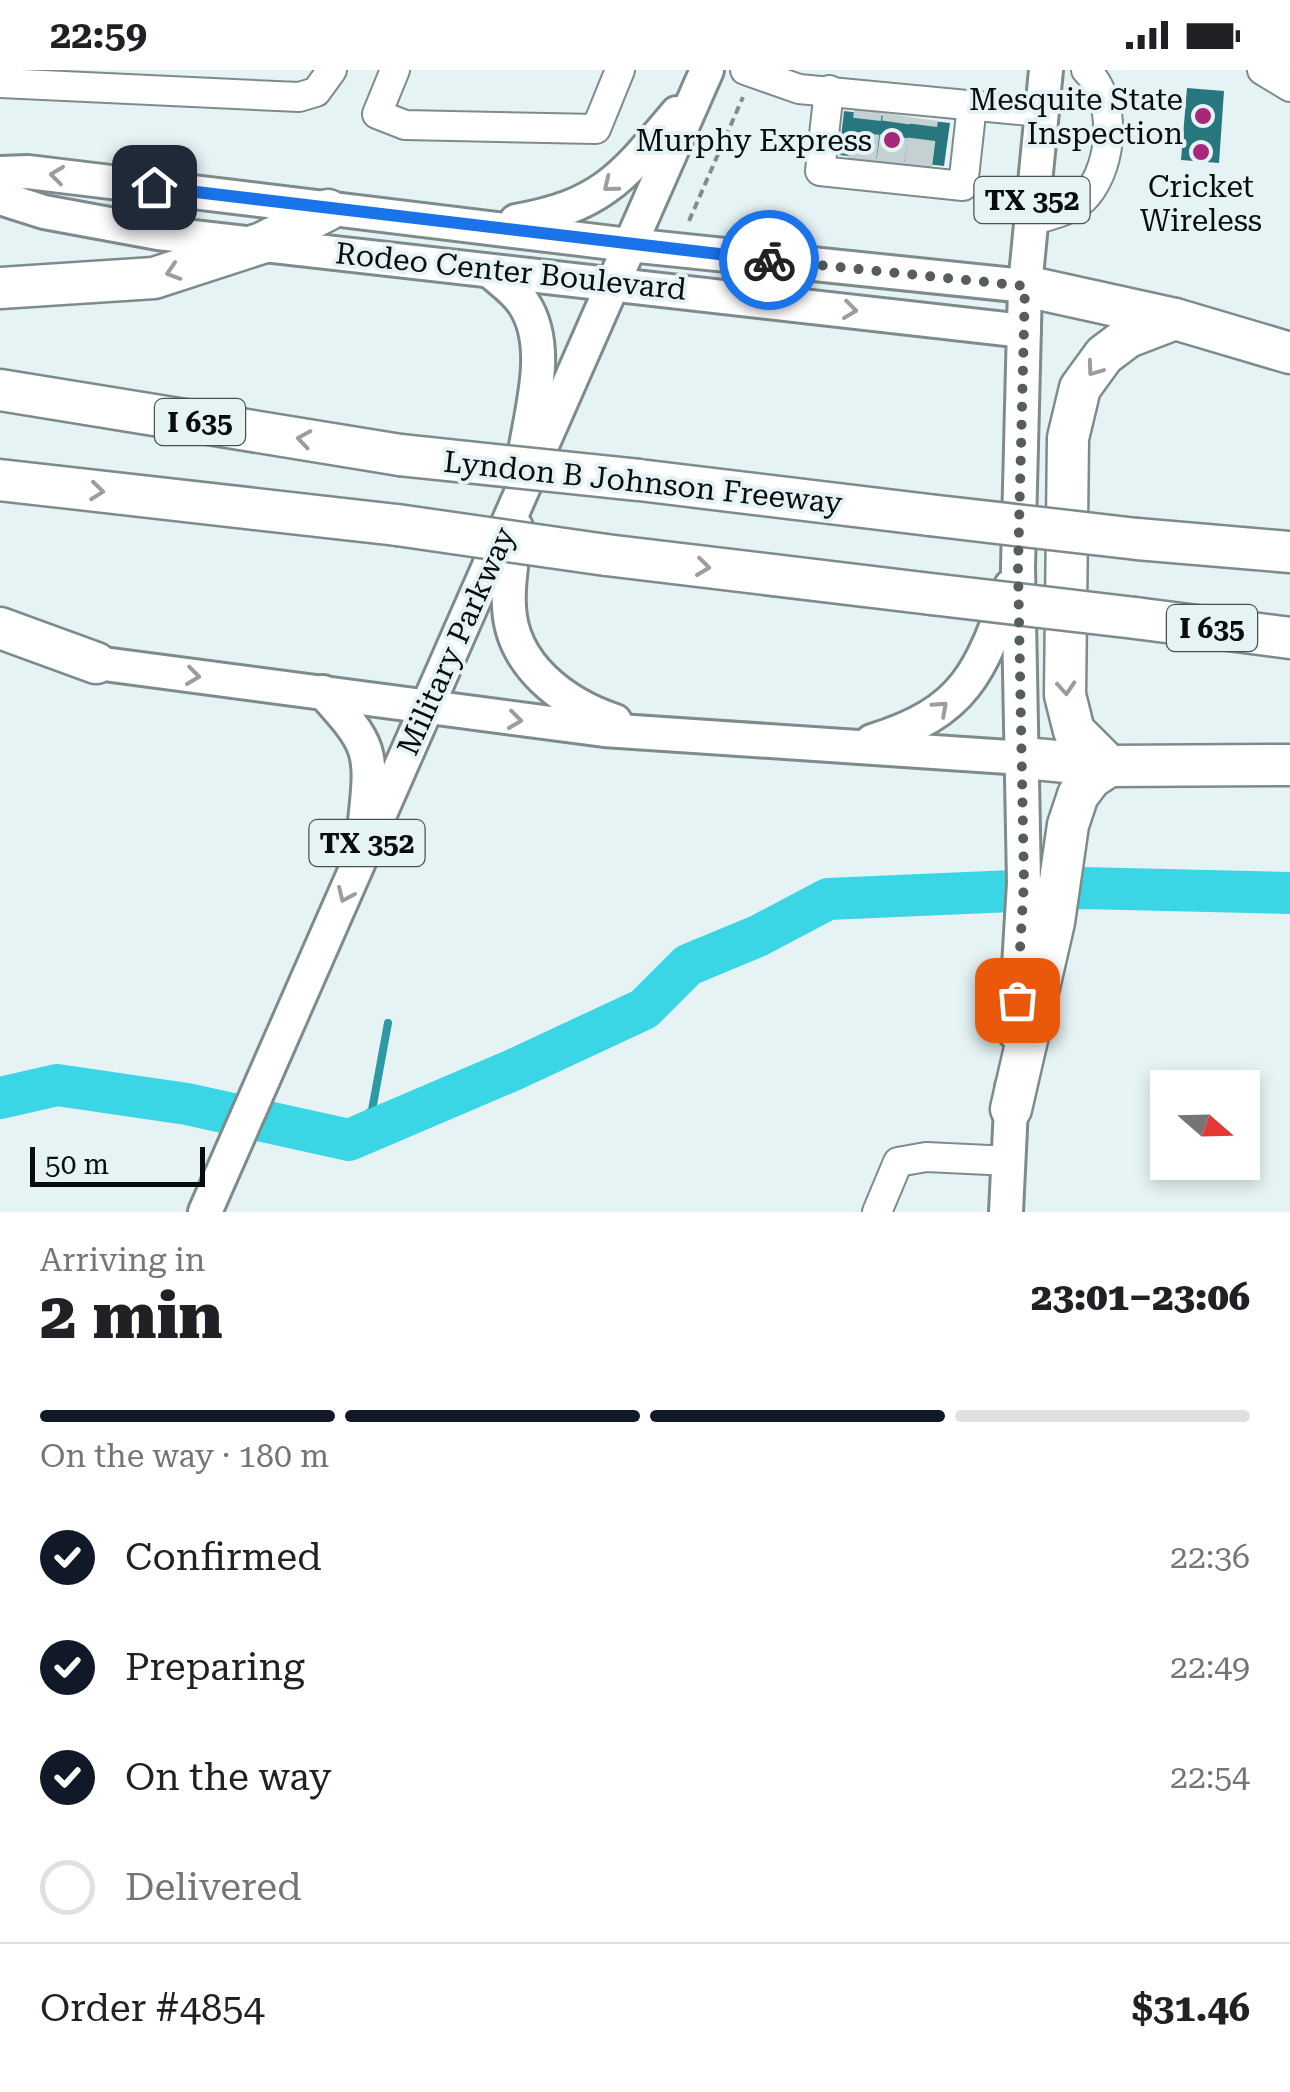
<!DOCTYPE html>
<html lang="en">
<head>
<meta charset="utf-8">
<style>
  :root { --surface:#fff; --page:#f6f6f6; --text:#202124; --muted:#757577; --line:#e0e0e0; --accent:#111827 }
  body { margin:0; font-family:"Roboto Serif",serif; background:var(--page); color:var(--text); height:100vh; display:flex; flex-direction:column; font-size:38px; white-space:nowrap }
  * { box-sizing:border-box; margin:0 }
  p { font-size:32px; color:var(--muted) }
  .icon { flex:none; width:55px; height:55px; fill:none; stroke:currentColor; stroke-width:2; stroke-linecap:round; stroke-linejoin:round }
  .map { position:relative; height:1142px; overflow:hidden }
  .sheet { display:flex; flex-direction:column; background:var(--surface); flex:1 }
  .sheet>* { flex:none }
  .needle { width:65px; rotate:110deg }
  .fabs { position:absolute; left:1150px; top:1000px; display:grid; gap:20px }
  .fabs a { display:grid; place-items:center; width:110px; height:110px; border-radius:0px; background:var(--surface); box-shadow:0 5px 15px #0003; font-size:50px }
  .scale { position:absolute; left:30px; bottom:25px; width:175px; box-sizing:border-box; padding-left:10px; border:5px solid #080c0d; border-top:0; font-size:28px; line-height:35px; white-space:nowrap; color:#080c0d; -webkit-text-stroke:8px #e5f3f5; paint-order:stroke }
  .pin { position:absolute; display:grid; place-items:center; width:85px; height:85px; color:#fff; margin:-42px; border-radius:20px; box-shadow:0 5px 15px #0006 }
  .courier { position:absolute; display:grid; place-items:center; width:100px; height:100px; margin:-50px; border:8px solid #1a73e8; border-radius:50%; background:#fff; color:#222; box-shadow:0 2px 12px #0007 }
  .overview em { font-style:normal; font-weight:800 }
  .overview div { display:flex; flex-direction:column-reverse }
  .overview { display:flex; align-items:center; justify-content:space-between; height:170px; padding:0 40px }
  h1 { font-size:65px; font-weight:800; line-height:75px }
  .bar { display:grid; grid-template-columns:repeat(4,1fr); gap:15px 10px; align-content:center; height:120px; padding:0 40px }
  .bar i { height:12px; border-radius:8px; background:var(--line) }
  .bar .selected { background:var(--accent) }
  .bar p { grid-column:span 4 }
  .line { display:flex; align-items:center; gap:25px; padding:0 40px; border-top:2px solid var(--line) }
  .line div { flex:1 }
  ol { padding:0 40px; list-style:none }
  li { display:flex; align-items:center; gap:30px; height:110px }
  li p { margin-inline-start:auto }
  li .icon { padding:10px; border-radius:50%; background:var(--accent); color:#fff; stroke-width:4 }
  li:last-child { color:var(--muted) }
  li i { width:55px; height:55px; border:5px solid var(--line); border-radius:50% }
  .status { display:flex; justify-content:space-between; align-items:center; height:70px; padding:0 50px; background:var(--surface); direction:ltr }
  .status svg { height:28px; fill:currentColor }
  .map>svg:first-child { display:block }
</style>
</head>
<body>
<div class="status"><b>22:59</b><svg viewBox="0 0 49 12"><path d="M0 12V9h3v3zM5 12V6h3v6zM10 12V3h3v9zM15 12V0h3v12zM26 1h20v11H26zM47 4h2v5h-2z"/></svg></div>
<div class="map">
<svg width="1290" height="1142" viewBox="0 0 1290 1142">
  <rect width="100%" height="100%" fill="#e5f3f5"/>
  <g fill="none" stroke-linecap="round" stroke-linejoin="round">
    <path stroke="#2c99a5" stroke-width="8" d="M 339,1067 L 372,1040 L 388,953"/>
    <path stroke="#3bd6e6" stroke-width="42" d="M 0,1028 L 57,1015 L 187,1034 L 349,1070 L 513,1000 L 644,939 L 688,895 L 758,866 L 828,829 L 1082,818 L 1290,823"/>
  </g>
  <g fill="#28767e">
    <path d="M 1187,18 L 1224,21 L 1219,93 L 1181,90 Z"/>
    <path d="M 844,41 L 950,53 L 944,96 L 839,85 Z"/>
  </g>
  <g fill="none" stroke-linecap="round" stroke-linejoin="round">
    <g stroke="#c4d0d2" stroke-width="28" stroke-dasharray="28 14" stroke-linecap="butt">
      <path d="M 862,91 L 868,41"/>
      <path d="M 890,94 L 897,45"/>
      <path d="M 918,97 L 924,49"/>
    </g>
    <g stroke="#7e8b8c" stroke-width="32">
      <g id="minor">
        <path d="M 395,0 L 377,44 L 405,55 L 596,59 L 620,0"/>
        <path d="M 745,0 L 799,19 L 1041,42"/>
        <path d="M 1262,0 L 1290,17"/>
        <path d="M 0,13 L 299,27 L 316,22 L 332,0"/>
        <path d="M 829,20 L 820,101 L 963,116 L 972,35"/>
        <path d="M 1030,151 C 1047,146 1076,140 1087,125 C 1114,92 1117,30 1086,0"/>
        <path d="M 877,1142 L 898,1092 L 926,1087 L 1010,1091"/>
      </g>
    </g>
    <g stroke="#7e8b8c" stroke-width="38">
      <g id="major">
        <path d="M 0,103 L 28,102 L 629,175 L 1025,216"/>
        <path d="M 0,128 L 44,142 L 158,163 L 1024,261"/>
        <path d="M 516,151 C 602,136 623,107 677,43"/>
        <path d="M 490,201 C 501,211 516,221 524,234 C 552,277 531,340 524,388"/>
        <path d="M 516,457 C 514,482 507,510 509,536 C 511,595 564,634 615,651"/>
        <path d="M 96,593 L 604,660 L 1024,688"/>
        <path d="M 323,622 C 371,675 373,680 365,751"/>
        <path d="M 872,671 C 966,642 980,603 1011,516"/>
        <path d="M 1015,963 L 1024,813 L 1018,497 L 1025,216 L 1046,0"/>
        <path d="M 205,1142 L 707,0"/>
        <path d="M 1006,1142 L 1012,1017"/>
      </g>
    </g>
    <g stroke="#7e8b8c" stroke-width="45">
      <g id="highway">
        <path d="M 1025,216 L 1175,249 L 1290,283"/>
        <path d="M 0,218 L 154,208 L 262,173 L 328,140"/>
        <path d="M 0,320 L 400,385"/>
        <path d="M 0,410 L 397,455"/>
        <path d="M 639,410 L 929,445"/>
        <path d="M 1137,469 L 1290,482"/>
        <path d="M 606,485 L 931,524"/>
        <path d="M 1135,548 L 1290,568"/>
        <path d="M 0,558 L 96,593"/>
        <path d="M 1024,688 L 1109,696 L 1290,695"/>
        <path d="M 1011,1039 L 1054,852 L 1068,755 L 1078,725 L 1091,708 L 1109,696 L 1074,661 L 1065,625 L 1068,368 L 1080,318 L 1104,285 L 1128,267 L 1175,249"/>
      </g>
    </g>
    <path stroke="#828c8d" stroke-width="4" stroke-dasharray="8 5" stroke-linecap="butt" d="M 689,151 L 743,27"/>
    <use href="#minor" stroke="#fff" stroke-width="28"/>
    <use href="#major" stroke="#fff" stroke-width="32"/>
    <use href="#highway" stroke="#fff" stroke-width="40"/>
    <g stroke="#7e8b8c" stroke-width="45" stroke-linecap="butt">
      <g id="highway-bridge">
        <path d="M 400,385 L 639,410"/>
        <path d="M 929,445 L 1137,469"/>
        <path d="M 397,455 L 606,485"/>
        <path d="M 931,524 L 1135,548"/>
      </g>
    </g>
    <use href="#highway-bridge" stroke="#fff" stroke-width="40"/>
  </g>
  <defs><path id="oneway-chevron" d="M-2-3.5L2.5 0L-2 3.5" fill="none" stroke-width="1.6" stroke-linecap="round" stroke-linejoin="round" transform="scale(2.5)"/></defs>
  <g stroke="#9c9e9e">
    <use href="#oneway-chevron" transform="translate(57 105) rotate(-173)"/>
    <use href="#oneway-chevron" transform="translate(610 115) rotate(141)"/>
    <use href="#oneway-chevron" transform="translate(173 202) rotate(162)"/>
    <use href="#oneway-chevron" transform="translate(850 240) rotate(7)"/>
    <use href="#oneway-chevron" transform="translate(1094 299) rotate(126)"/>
    <use href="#oneway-chevron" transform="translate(304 369) rotate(-171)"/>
    <use href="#oneway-chevron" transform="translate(97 421) rotate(6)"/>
    <use href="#oneway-chevron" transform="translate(703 497) rotate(7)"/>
    <use href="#oneway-chevron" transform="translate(193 606) rotate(7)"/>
    <use href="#oneway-chevron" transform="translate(1066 618) rotate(86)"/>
    <use href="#oneway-chevron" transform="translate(941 638) rotate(-42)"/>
    <use href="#oneway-chevron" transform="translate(515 650) rotate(7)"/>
    <use href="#oneway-chevron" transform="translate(345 825) rotate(114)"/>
  </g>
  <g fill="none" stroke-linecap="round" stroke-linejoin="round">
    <path stroke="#555d5e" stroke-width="10" stroke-dasharray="0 18" d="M 769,190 L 1025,216 L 1018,497 L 1024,812 L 1017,930"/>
    <path stroke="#1a73e8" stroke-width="12" d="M 154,117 L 769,190"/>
  </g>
  <g fill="#a72878" stroke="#e5f3f5" stroke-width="4">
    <circle cx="1203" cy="46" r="10"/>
    <circle cx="892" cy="70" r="10"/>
    <circle cx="1201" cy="82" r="10"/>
  </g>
  <g text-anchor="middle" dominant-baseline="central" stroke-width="8" stroke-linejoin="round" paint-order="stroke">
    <g fill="#e5f3f5" stroke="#4a5153" stroke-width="2.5">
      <rect x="974.5" y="107" width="115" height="46" rx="8"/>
      <rect x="155" y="329" width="90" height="46" rx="8"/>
      <rect x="1167" y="535" width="90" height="46" rx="8"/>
      <rect x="309.5" y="750" width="115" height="46" rx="8"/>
    </g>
    <g font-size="28" font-weight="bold" fill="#080c0d">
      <text x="1032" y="130">TX 352</text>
      <text x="200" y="352">I 635</text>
      <text x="1212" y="558">I 635</text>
      <text x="367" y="773">TX 352</text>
    </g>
    <g font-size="30" fill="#080c0d" stroke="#e5f3f5" text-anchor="end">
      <text x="1183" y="29">Mesquite State<tspan x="1183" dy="34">Inspection</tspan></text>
      <text x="872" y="70">Murphy Express</text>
      <text x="1201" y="116" text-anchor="middle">Cricket<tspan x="1201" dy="34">Wireless</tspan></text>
    </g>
    <g font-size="30" fill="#080c0d" stroke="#e5f3f5">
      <text transform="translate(511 201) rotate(6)">Rodeo Center Boulevard</text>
      <text transform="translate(643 412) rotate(6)">Lyndon B Johnson Freeway</text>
      <text transform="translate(456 571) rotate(-66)">Military Parkway</text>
    </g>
  </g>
</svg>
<div class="fabs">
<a><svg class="needle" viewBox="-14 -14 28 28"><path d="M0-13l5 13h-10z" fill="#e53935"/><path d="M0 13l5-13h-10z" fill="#757577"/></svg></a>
</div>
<div class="scale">50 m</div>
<div class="pin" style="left:1017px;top:930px;background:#ea580c"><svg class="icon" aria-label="bag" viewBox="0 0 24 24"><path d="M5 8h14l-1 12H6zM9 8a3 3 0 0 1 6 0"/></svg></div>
<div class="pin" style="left:154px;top:117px;background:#1f2937"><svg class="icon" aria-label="home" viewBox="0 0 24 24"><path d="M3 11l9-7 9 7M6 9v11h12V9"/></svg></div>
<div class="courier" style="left:769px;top:190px"><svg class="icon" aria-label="bike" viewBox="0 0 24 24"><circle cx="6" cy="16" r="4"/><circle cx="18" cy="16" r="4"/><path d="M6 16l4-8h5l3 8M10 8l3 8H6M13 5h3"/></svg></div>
</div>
<section class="sheet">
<div class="overview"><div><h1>2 min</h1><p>Arriving in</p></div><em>23:01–23:06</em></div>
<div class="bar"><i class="selected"></i><i class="selected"></i><i class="selected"></i><i></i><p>On the way · 180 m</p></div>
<ol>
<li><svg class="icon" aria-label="check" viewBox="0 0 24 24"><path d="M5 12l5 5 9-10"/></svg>Confirmed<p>22:36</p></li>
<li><svg class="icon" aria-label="check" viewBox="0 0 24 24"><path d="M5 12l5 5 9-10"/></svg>Preparing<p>22:49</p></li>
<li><svg class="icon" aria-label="check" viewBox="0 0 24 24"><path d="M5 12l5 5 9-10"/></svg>On the way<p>22:54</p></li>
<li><i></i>Delivered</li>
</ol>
<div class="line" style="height:130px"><div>Order #4854</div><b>$31.46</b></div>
</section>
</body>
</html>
